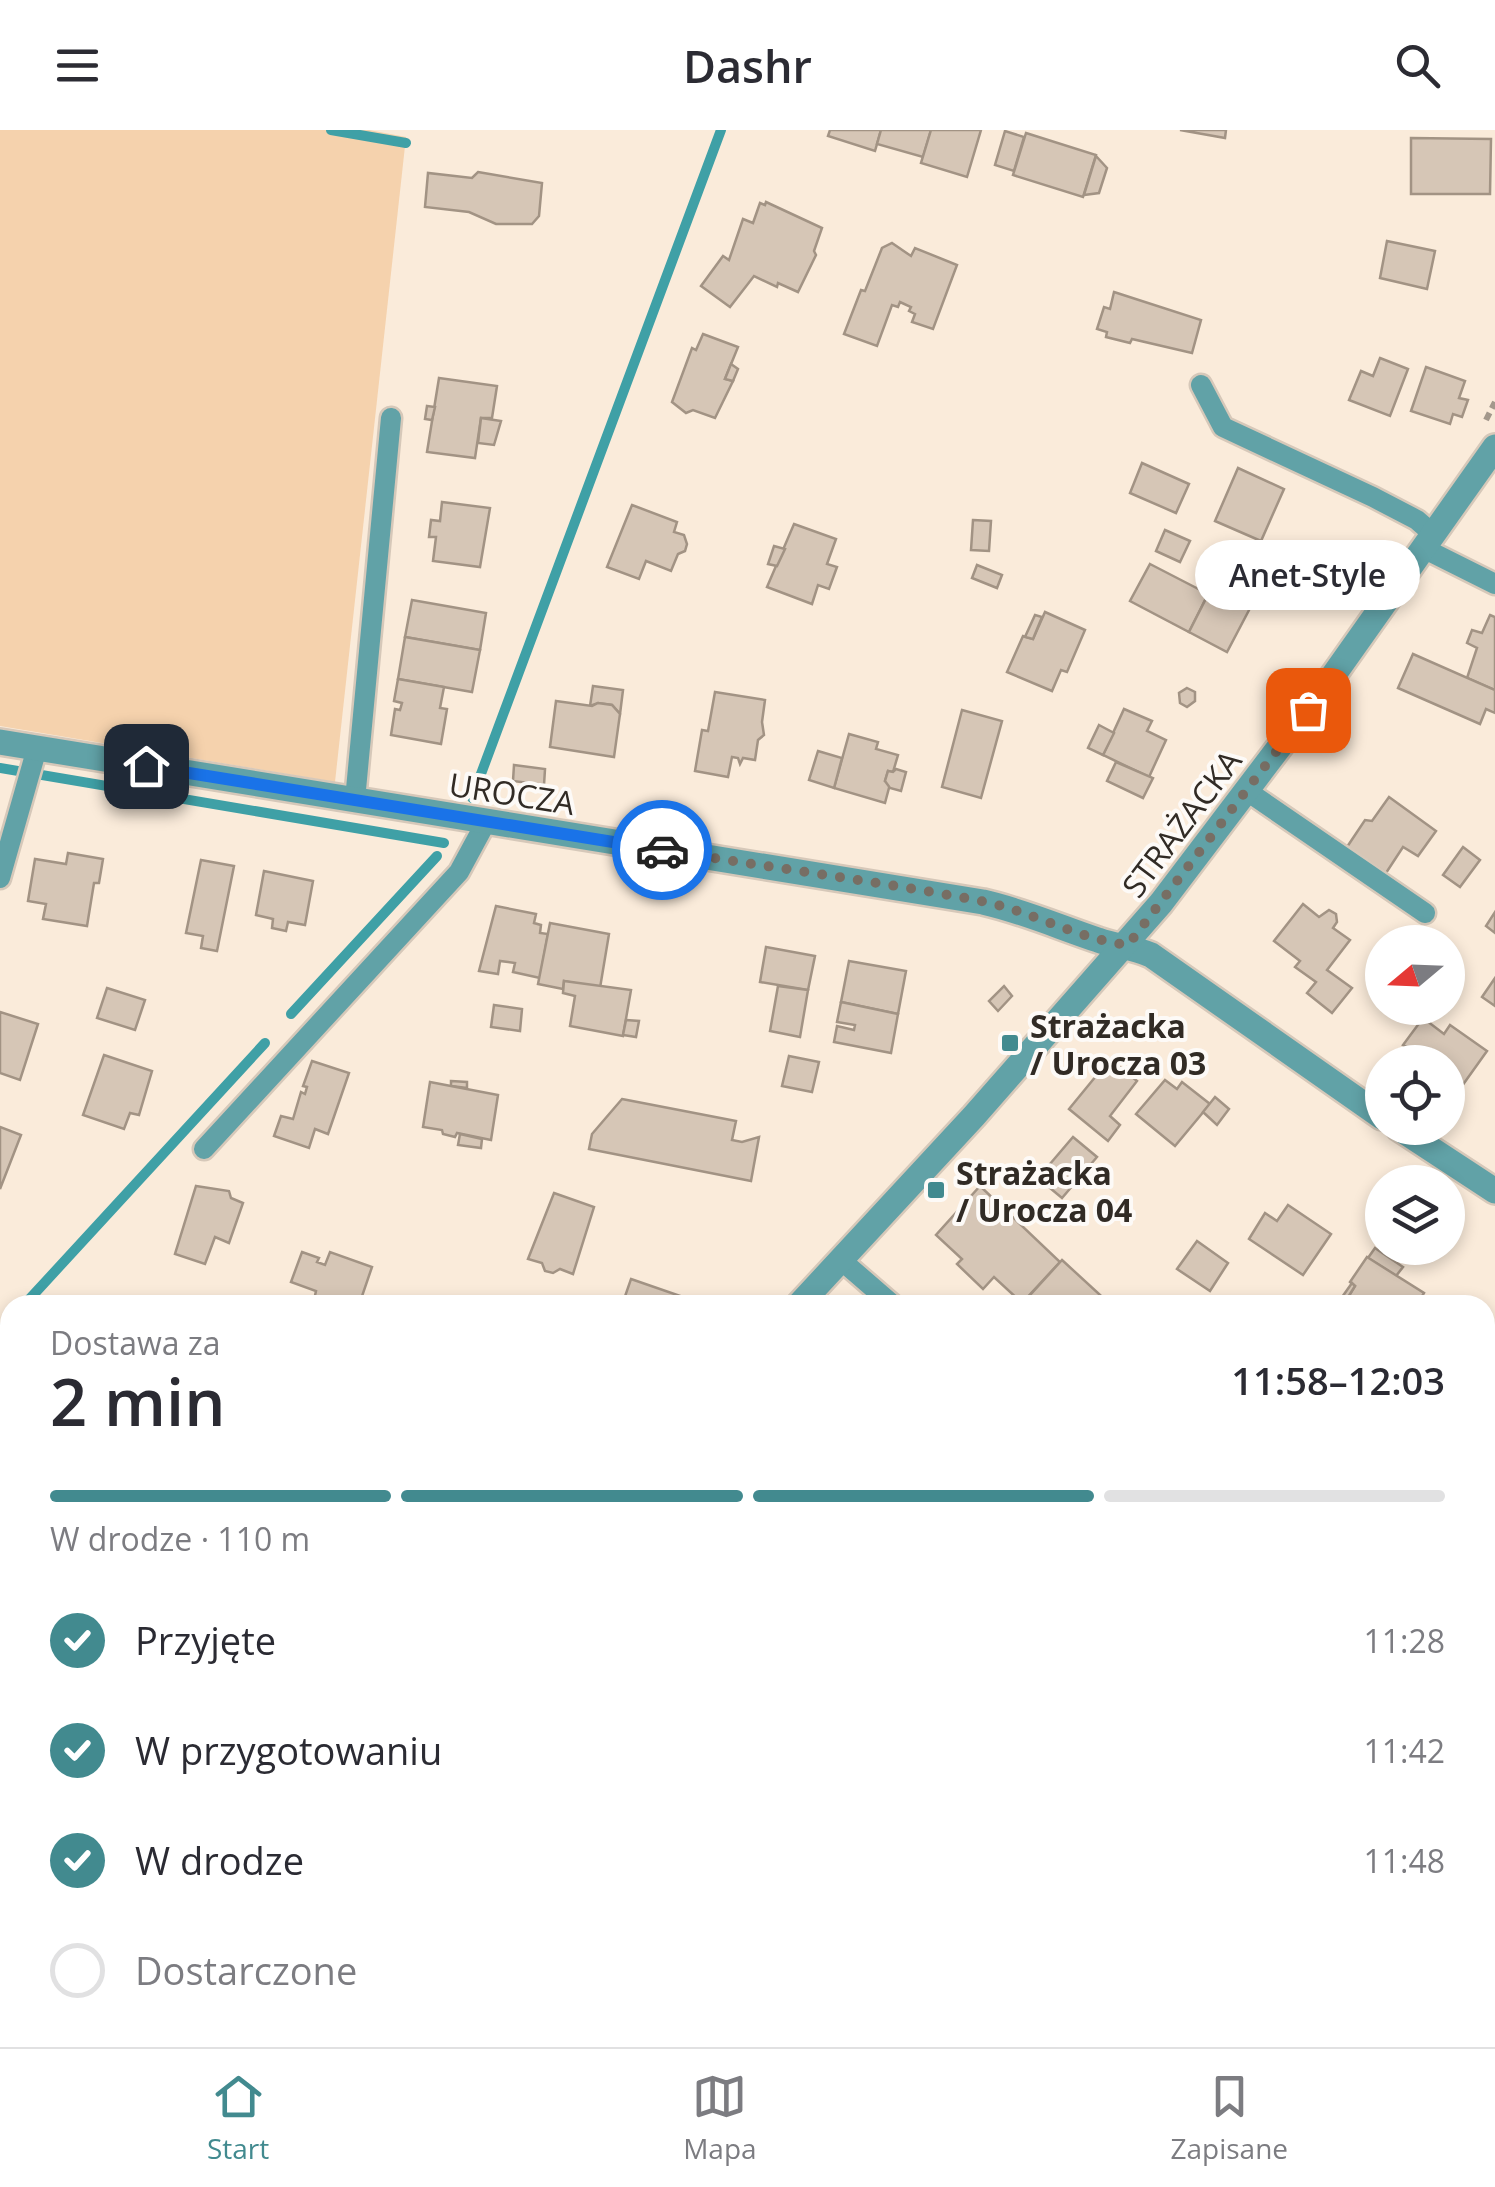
<!DOCTYPE html>
<html lang="pl">
<head>
<meta charset="utf-8">
<style>
  :root { --surface:#fff; --page:#f2f2f3; --text:#2b2b33; --muted:#7c7c81; --line:#e1e1e2; --accent:#428a8f }
  body { margin:0; font-family:"Open Sans",sans-serif; background:var(--page); color:var(--text); height:100vh; display:flex; flex-direction:column; font-size:38px; white-space:nowrap }
  * { box-sizing:border-box; margin:0 }
  p { font-size:32px; color:var(--muted) }
  .icon { flex:none; width:55px; height:55px; fill:none; stroke:currentColor; stroke-width:2; stroke-linecap:round; stroke-linejoin:round }
  .map { position:relative; flex:1; overflow:hidden }
  .panel { position:absolute; left:0px; top:1165px; width:1495px; height:752px; display:flex; flex-direction:column; background:var(--surface); border-radius:30px 30px 0 0; box-shadow:0 5px 15px #0003 }
  .panel>* { flex:none }
  .needle { width:65px; rotate:251deg }
  .tools { position:absolute; left:1365px; top:795px; display:grid; gap:20px }
  .tools a { display:grid; place-items:center; width:100px; height:100px; border-radius:50%; background:var(--surface); box-shadow:0 5px 15px #0003; font-size:50px }
  .pin { position:absolute; display:grid; place-items:center; width:85px; height:85px; color:#fff; margin:-42px; border-radius:20px; box-shadow:0 5px 15px #0006 }
  .courier { position:absolute; display:grid; place-items:center; width:100px; height:100px; margin:-50px; border:8px solid #1a73e8; border-radius:50%; background:#fff; color:#222; box-shadow:0 2px 12px #0007 }
  .bubble { position:absolute; height:70px; border-radius:35px; background:var(--surface); box-shadow:0 5px 15px #0003; font-size:32px; font-weight:600; line-height:70px; text-align:center }
  .headline em { font-style:normal; font-weight:600 }
  .headline div { display:flex; flex-direction:column-reverse }
  .headline { display:flex; align-items:center; justify-content:space-between; height:170px; padding:0 50px }
  h1 { font-size:65px; font-weight:600; line-height:75px }
  .bar { display:grid; grid-template-columns:repeat(4,1fr); gap:15px 10px; align-content:center; height:120px; padding:0 50px }
  .bar i { height:12px; border-radius:8px; background:var(--line) }
  .bar .selected { background:var(--accent) }
  .bar p { grid-column:span 4 }
  ol { padding:0 50px; list-style:none }
  li { display:flex; align-items:center; gap:30px; height:110px }
  li p { margin-inline-start:auto }
  li .icon { padding:10px; border-radius:50%; background:var(--accent); color:#fff; stroke-width:4 }
  li:last-child { color:var(--muted) }
  li i { width:55px; height:55px; border:5px solid var(--line); border-radius:50% }
  header { display:flex; justify-content:space-between; align-items:center; height:130px; padding:0 50px; background:var(--surface); font-size:45px; font-weight:600 }
  .menu { display:flex; justify-content:space-around; align-items:center; height:140px; border-top:2px solid var(--line); background:var(--surface); font-size:28px; color:var(--muted) }
  .menu a { display:grid; justify-items:center; gap:5px }
  .menu .selected { color:var(--accent) }
  .map>svg:first-child { display:block }
</style>
</head>
<body>
<header><svg class="icon" aria-label="menu" viewBox="0 0 24 24"><path d="M4 6h16M4 12h16M4 18h16"/></svg>Dashr<svg class="icon" aria-label="search" viewBox="0 0 24 24"><circle cx="10" cy="10" r="6"/><path d="M15 15l6 6"/></svg></header>
<div class="map">
<svg width="1495" height="1917" viewBox="0 0 1495 1917">
  <rect width="100%" height="100%" fill="#faebda"/>
  <g fill="#f5d2ad">
    <path d="M 0,0 L 369,0 L 406,7 L 335,652 L 0,596 Z"/>
    <path d="M 179,1908 L 555,1908 L 565,1917 L 190,1917 Z"/>
  </g>
  <g fill="none" stroke-linecap="round" stroke-linejoin="round">
    <g stroke="#3fa0a6" stroke-width="10">
      <path d="M 331,0 L 406,13"/>
      <path d="M 0,638 L 444,713"/>
      <path d="M 472,668 L 721,0"/>
      <path d="M 291,884 L 437,726"/>
      <path d="M 24,1175 L 265,913"/>
      <path d="M 0,1202 L 10,1191"/>
      <path d="M 0,1329 L 10,1339"/>
      <path d="M 581,1908 L 591,1917"/>
      <path d="M 1357,1917 L 1362,1908"/>
    </g>
  </g>
  <g fill="#d6c6b6" stroke="#a29384" stroke-width="2.5">
    <path d="M 830,0 L 881,0 L 875,21 L 828,6 Z"/>
    <path d="M 881,0 L 931,0 L 923,27 L 877,14 Z"/>
    <path d="M 931,0 L 981,0 L 967,47 L 921,33 Z"/>
    <path d="M 1180,0 L 1226,0 L 1225,8 Z"/>
    <path d="M 1005,1 L 1024,7 L 1014,41 L 995,35 Z"/>
    <path d="M 1026,3 L 1096,25 L 1083,67 L 1013,45 Z"/>
    <path d="M 1411,8 L 1491,9 L 1490,64 L 1411,64 Z"/>
    <path d="M 1096,26 L 1107,38 L 1099,63 L 1084,65 Z"/>
    <path d="M 478,42 L 542,53 L 539,86 L 532,94 L 496,94 L 469,82 L 425,77 L 428,43 L 472,48 Z"/>
    <path d="M 766,72 L 822,98 L 814,121 L 816,125 L 798,162 L 778,153 L 777,157 L 754,146 L 730,177 L 701,156 L 723,126 L 729,130 L 743,89 L 753,93 L 760,73 L 765,75 Z"/>
    <path d="M 1387,111 L 1435,121 L 1427,159 L 1380,148 Z"/>
    <path d="M 892,113 L 911,126 L 915,118 L 957,135 L 933,199 L 912,192 L 915,184 L 909,181 L 911,177 L 900,172 L 898,177 L 892,175 L 877,216 L 844,204 L 861,160 L 865,161 L 882,118 Z"/>
    <path d="M 1114,162 L 1201,190 L 1192,223 L 1132,209 L 1130,213 L 1106,207 L 1107,202 L 1097,199 L 1104,177 L 1110,179 Z"/>
    <path d="M 703,204 L 738,217 L 725,249 L 733,251 L 715,288 L 693,280 L 686,283 L 672,272 L 692,218 L 696,220 Z"/>
    <path d="M 1380,228 L 1408,239 L 1390,286 L 1349,270 L 1361,241 L 1373,246 Z"/>
    <path d="M 731,234 L 738,239 L 733,251 L 725,249 Z"/>
    <path d="M 1426,237 L 1465,251 L 1459,268 L 1468,270 L 1462,287 L 1453,284 L 1450,294 L 1411,281 Z"/>
    <path d="M 439,248 L 497,256 L 492,288 L 481,288 L 475,328 L 427,322 Z"/>
    <path d="M 427,276 L 435,277 L 432,290 L 425,289 Z"/>
    <path d="M 481,288 L 501,291 L 494,315 L 478,313 Z"/>
    <path d="M 1142,333 L 1189,354 L 1176,383 L 1130,363 Z"/>
    <path d="M 1238,338 L 1284,359 L 1261,411 L 1215,391 Z"/>
    <path d="M 442,372 L 490,378 L 480,437 L 433,431 L 436,407 L 429,407 L 431,390 L 440,391 Z"/>
    <path d="M 632,375 L 677,392 L 674,402 L 684,405 L 687,414 L 685,421 L 678,424 L 671,441 L 646,431 L 639,449 L 607,437 Z"/>
    <path d="M 973,390 L 991,391 L 989,421 L 971,420 Z"/>
    <path d="M 794,394 L 836,409 L 827,434 L 837,437 L 829,459 L 818,455 L 812,474 L 767,457 Z"/>
    <path d="M 1165,400 L 1190,411 L 1180,432 L 1156,421 Z"/>
    <path d="M 774,416 L 785,419 L 777,436 L 768,434 Z"/>
    <path d="M 1258,431 L 1286,444 L 1279,459 L 1251,446 Z"/>
    <path d="M 1214,433 L 1222,437 L 1208,464 L 1199,460 Z"/>
    <path d="M 1150,434 L 1208,464 L 1189,502 L 1130,471 Z"/>
    <path d="M 977,435 L 1002,445 L 997,458 L 972,448 Z"/>
    <path d="M 1220,441 L 1259,461 L 1227,522 L 1189,502 Z"/>
    <path d="M 412,470 L 486,483 L 480,520 L 405,507 Z"/>
    <path d="M 1045,482 L 1085,500 L 1067,542 L 1061,540 L 1052,561 L 1007,542 L 1023,506 L 1033,509 Z"/>
    <path d="M 1035,485 L 1042,487 L 1033,509 L 1025,507 Z"/>
    <path d="M 1490,485 L 1495,487 L 1495,560 L 1467,548 L 1477,518 L 1467,513 L 1472,500 L 1482,503 Z"/>
    <path d="M 405,507 L 480,520 L 472,562 L 398,549 Z"/>
    <path d="M 1413,524 L 1495,560 L 1495,583 L 1486,579 L 1480,594 L 1398,558 Z"/>
    <path d="M 398,549 L 444,557 L 440,578 L 447,579 L 441,614 L 391,605 L 395,579 L 400,580 L 402,573 L 394,571 Z"/>
    <path d="M 593,556 L 623,560 L 620,584 L 612,575 L 598,573 L 590,576 Z"/>
    <path d="M 1187,558 L 1195,562 L 1195,571 L 1187,577 L 1180,573 L 1179,563 Z"/>
    <path d="M 715,562 L 765,570 L 762,592 L 764,605 L 758,610 L 755,630 L 743,628 L 740,634 L 738,628 L 732,627 L 728,647 L 695,641 L 702,600 L 708,601 Z"/>
    <path d="M 556,571 L 592,576 L 598,573 L 612,575 L 620,584 L 614,627 L 550,617 Z"/>
    <path d="M 1124,579 L 1152,591 L 1147,601 L 1166,610 L 1149,647 L 1103,625 Z"/>
    <path d="M 962,580 L 1002,591 L 981,668 L 942,657 Z"/>
    <path d="M 1099,595 L 1114,603 L 1103,625 L 1088,618 Z"/>
    <path d="M 849,604 L 878,612 L 876,619 L 898,625 L 893,642 L 888,641 L 885,651 L 890,654 L 885,673 L 834,658 Z"/>
    <path d="M 818,621 L 842,628 L 834,658 L 809,650 Z"/>
    <path d="M 1116,632 L 1153,648 L 1143,668 L 1107,651 Z"/>
    <path d="M 514,635 L 545,639 L 544,655 L 513,651 Z"/>
    <path d="M 896,639 L 906,642 L 901,661 L 890,658 L 885,651 L 888,641 L 893,642 Z"/>
    <path d="M 1389,667 L 1436,701 L 1418,726 L 1403,717 L 1386,743 L 1347,717 L 1365,690 L 1372,691 Z"/>
    <path d="M 1463,717 L 1480,730 L 1460,757 L 1443,745 Z"/>
    <path d="M 68,723 L 103,729 L 99,753 L 94,753 L 87,796 L 43,789 L 46,774 L 28,771 L 35,729 L 66,734 Z"/>
    <path d="M 201,730 L 234,736 L 217,821 L 201,818 L 203,806 L 186,803 Z"/>
    <path d="M 264,741 L 313,751 L 305,795 L 288,792 L 286,801 L 272,798 L 273,789 L 256,785 Z"/>
    <path d="M 1303,774 L 1319,787 L 1329,780 L 1336,784 L 1337,792 L 1333,798 L 1350,810 L 1327,840 L 1352,858 L 1332,883 L 1307,863 L 1316,852 L 1295,837 L 1300,831 L 1274,811 Z"/>
    <path d="M 496,776 L 536,784 L 534,793 L 541,795 L 540,803 L 548,804 L 540,848 L 513,842 L 515,833 L 500,831 L 498,844 L 479,841 Z"/>
    <path d="M 1495,782 L 1495,803 L 1486,796 Z"/>
    <path d="M 550,793 L 609,804 L 600,858 L 564,851 L 563,859 L 538,854 Z"/>
    <path d="M 766,817 L 815,826 L 808,860 L 760,852 Z"/>
    <path d="M 849,831 L 906,841 L 898,884 L 841,872 Z"/>
    <path d="M 1495,848 L 1495,876 L 1482,867 Z"/>
    <path d="M 564,851 L 631,860 L 623,906 L 570,896 L 575,866 L 563,863 Z"/>
    <path d="M 778,856 L 808,860 L 800,907 L 770,901 Z"/>
    <path d="M 1004,856 L 1012,866 L 998,881 L 989,871 Z"/>
    <path d="M 107,858 L 145,870 L 135,900 L 97,888 Z"/>
    <path d="M 841,872 L 898,884 L 891,923 L 834,912 L 837,896 L 854,900 L 855,895 L 837,892 Z"/>
    <path d="M 494,875 L 522,879 L 520,901 L 491,897 Z"/>
    <path d="M 0,882 L 38,894 L 20,950 L 0,943 Z"/>
    <path d="M 1423,888 L 1444,904 L 1450,895 L 1487,921 L 1457,963 L 1448,957 L 1448,932 L 1425,932 L 1428,928 L 1403,915 Z"/>
    <path d="M 626,890 L 639,891 L 636,907 L 623,905 Z"/>
    <path d="M 104,925 L 152,941 L 139,985 L 130,983 L 124,999 L 83,985 Z"/>
    <path d="M 789,926 L 819,932 L 812,962 L 782,956 Z"/>
    <path d="M 1110,929 L 1137,951 L 1110,986 L 1120,995 L 1108,1011 L 1069,979 Z"/>
    <path d="M 312,931 L 349,943 L 328,1004 L 315,999 L 309,1018 L 274,1006 L 281,986 L 293,989 L 301,962 L 305,964 L 307,957 L 303,956 Z"/>
    <path d="M 1165,950 L 1177,959 L 1182,952 L 1210,974 L 1175,1016 L 1136,984 Z"/>
    <path d="M 451,951 L 467,952 L 467,958 L 451,956 Z"/>
    <path d="M 430,952 L 498,965 L 491,1010 L 457,1003 L 455,1007 L 443,1004 L 442,1000 L 423,997 Z"/>
    <path d="M 1215,967 L 1229,979 L 1217,995 L 1203,982 Z"/>
    <path d="M 622,969 L 736,991 L 732,1010 L 742,1012 L 759,1007 L 751,1051 L 589,1019 L 592,1004 Z"/>
    <path d="M 0,997 L 21,1005 L 0,1059 Z"/>
    <path d="M 460,1004 L 482,1009 L 481,1018 L 458,1015 Z"/>
    <path d="M 1073,1007 L 1097,1027 L 1062,1068 L 1038,1048 Z"/>
    <path d="M 196,1056 L 229,1061 L 231,1068 L 243,1073 L 229,1113 L 215,1107 L 205,1134 L 175,1124 Z"/>
    <path d="M 980,1056 L 1060,1132 L 1022,1173 L 994,1147 L 983,1159 L 957,1134 L 962,1129 L 936,1105 Z"/>
    <path d="M 554,1063 L 594,1077 L 573,1144 L 560,1139 L 553,1143 L 545,1141 L 542,1133 L 528,1129 Z"/>
    <path d="M 1288,1075 L 1331,1104 L 1303,1145 L 1249,1109 L 1265,1083 L 1277,1091 Z"/>
    <path d="M 1197,1111 L 1228,1133 L 1210,1161 L 1177,1139 Z"/>
    <path d="M 1375,1118 L 1403,1137 L 1396,1146 L 1368,1128 Z"/>
    <path d="M 302,1122 L 319,1128 L 317,1132 L 325,1135 L 330,1122 L 372,1137 L 359,1175 L 329,1175 L 314,1170 L 316,1161 L 291,1152 Z"/>
    <path d="M 1367,1127 L 1424,1163 L 1417,1175 L 1344,1174 L 1355,1156 L 1350,1152 Z"/>
    <path d="M 1062,1130 L 1111,1175 L 1021,1175 Z"/>
    <path d="M 631,1149 L 689,1169 L 687,1175 L 622,1175 Z"/>
    <path d="M 1352,1153 L 1355,1156 L 1345,1172 L 1340,1170 Z"/>
    <path d="M 1487,1320 L 1495,1324 L 1495,1370 L 1485,1365 Z"/>
    <path d="M 0,1750 L 10,1761 L 10,1768 L 0,1778 Z"/>
    <path d="M 10,1811 L 10,1861 L 0,1851 L 0,1822 Z"/>
    <path d="M 1485,1872 L 1495,1883 L 1495,1917 L 1401,1917 L 1412,1908 L 1485,1908 Z"/>
    <path d="M 727,1908 L 735,1911 L 738,1908 L 818,1908 L 810,1917 L 727,1917 L 731,1912 Z"/>
    <path d="M 1035,1908 L 1158,1908 L 1149,1917 L 1141,1914 L 1138,1917 L 1027,1917 Z"/>
  </g>
  <g fill="none" stroke-linecap="round" stroke-linejoin="round">
    <g stroke="#d6c8b9" stroke-width="25">
      <g id="service">
        <path d="M 1201,255 L 1223,297 L 1373,367 L 1417,390 L 1433,404"/>
        <path d="M 1423,418 L 1495,454"/>
        <path d="M 1247,661 L 1425,783"/>
        <path d="M 355,670 L 391,288"/>
        <path d="M 0,748 L 37,618"/>
        <path d="M 204,1019 L 459,742 L 486,692"/>
        <path d="M 841,1130 L 893,1175"/>
        <path d="M 1485,1530 L 1495,1511"/>
        <path d="M 1485,1798 L 1495,1804"/>
        <path d="M 527,1908 L 537,1917"/>
        <path d="M 614,1908 L 624,1917"/>
        <path d="M 1302,1908 L 1321,1917"/>
        <path d="M 674,1917 L 683,1908"/>
        <path d="M 876,1917 L 885,1908"/>
        <path d="M 976,1917 L 984,1908"/>
        <path d="M 1227,1917 L 1232,1908"/>
      </g>
    </g>
    <g stroke="#d6c8b9" stroke-width="30">
      <g id="minor">
        <path d="M 0,612 L 983,772 C 1023,781 1059,797 1098,810 C 1117,817 1131,816 1151,825 L 1382,987"/>
        <path d="M 1399,998 L 1495,1061"/>
      </g>
    </g>
    <g stroke="#d6c8b9" stroke-width="30">
      <g id="tertiary">
        <path d="M 799,1175 L 974,986 L 1161,773 L 1328,553 L 1495,317"/>
        <path d="M 112,1917 L 121,1908"/>
      </g>
    </g>
    <g stroke="#a3988c" stroke-width="6" stroke-dasharray="8 5" stroke-linecap="butt">
      <path d="M 1486,290 L 1495,272"/>
      <path d="M 1485,1397 L 1494,1402 L 1485,1418"/>
      <path d="M 1485,1421 L 1495,1434"/>
      <path d="M 1485,1456 L 1495,1443"/>
      <path d="M 1485,1848 L 1495,1854"/>
      <path d="M 205,1908 L 215,1917"/>
      <path d="M 1373,1917 L 1379,1908"/>
    </g>
    <use href="#service" stroke="#61a2a7" stroke-width="20"/>
    <use href="#minor" stroke="#61a2a7" stroke-width="25"/>
    <use href="#tertiary" stroke="#61a2a7" stroke-width="25"/>
  </g>
  <g fill="none" stroke-linecap="round" stroke-linejoin="round">
    <path stroke="#776e64" stroke-width="10" stroke-dasharray="0 18" d="M 662,720 C 768,737 876,751 981,771 C 1031,781 1077,809 1128,815 L 1308,580"/>
    <path stroke="#1a73e8" stroke-width="12" d="M 146,636 L 662,720"/>
  </g>
  <g fill="#428a8f" stroke="#fdfaf7" stroke-width="4">
    <rect x="1000" y="903" width="20" height="20" rx="5"/>
    <rect x="926" y="1050" width="20" height="20" rx="5"/>
  </g>
  <g text-anchor="middle" dominant-baseline="central" stroke-width="8" stroke-linejoin="round" paint-order="stroke">
    <g font-size="32" fill="#312b25" stroke="#fdfaf7">
      <text transform="translate(512 663) rotate(9)">UROCZA</text>
      <text transform="translate(1181 693) rotate(-53)">STRAŻACKA</text>
    </g>
    <g font-size="32" font-weight="bold" fill="#312b25" stroke="#fdfaf7" text-anchor="start">
      <text x="1030" y="895">Strażacka<tspan x="1030" dy="37">/ Urocza 03</tspan></text>
      <text x="956" y="1042">Strażacka<tspan x="956" dy="37">/ Urocza 04</tspan></text>
    </g>
  </g>
</svg>
<div class="tools">
<a><svg class="needle" viewBox="-14 -14 28 28"><path d="M0-13l5 13h-10z" fill="#e53935"/><path d="M0 13l5-13h-10z" fill="#7c7c81"/></svg></a>
<a><svg class="icon" aria-label="locate" viewBox="0 0 24 24"><circle cx="12" cy="12" r="6"/><path d="M12 2v4M12 18v4M2 12h4M18 12h4"/></svg></a>
<a><svg class="icon" aria-label="layers" viewBox="0 0 24 24"><path d="M12 4l9 5-9 5-9-5zM3 14l9 5 9-5"/></svg></a>
</div>
<div class="pin" style="left:1308px;top:580px;background:#ea580c"><svg class="icon" aria-label="bag" viewBox="0 0 24 24"><path d="M5 8h14l-1 12H6zM9 8a3 3 0 0 1 6 0"/></svg></div>
<div class="pin" style="left:146px;top:636px;background:#1f2937"><svg class="icon" aria-label="home" viewBox="0 0 24 24"><path d="M3 11l9-7 9 7M6 9v11h12V9"/></svg></div>
<div class="courier" style="left:662px;top:720px"><svg class="icon" aria-label="car" viewBox="0 0 24 24"><path d="M5 17H2v-5l4-1 3-4h7l3 4 3 1v5h-3M9 17h6M6 11h13"/><circle cx="7" cy="17" r="2"/><circle cx="17" cy="17" r="2"/></svg></div>
<div class="bubble" style="left:1195px;top:410px;width:225px">Anet-Style</div>
<section class="panel">
<div class="headline"><div><h1>2 min</h1><p>Dostawa za</p></div><em>11:58–12:03</em></div>
<div class="bar"><i class="selected"></i><i class="selected"></i><i class="selected"></i><i></i><p>W drodze · 110 m</p></div>
<ol>
<li><svg class="icon" aria-label="check" viewBox="0 0 24 24"><path d="M5 12l5 5 9-10"/></svg>Przyjęte<p>11:28</p></li>
<li><svg class="icon" aria-label="check" viewBox="0 0 24 24"><path d="M5 12l5 5 9-10"/></svg>W przygotowaniu<p>11:42</p></li>
<li><svg class="icon" aria-label="check" viewBox="0 0 24 24"><path d="M5 12l5 5 9-10"/></svg>W drodze<p>11:48</p></li>
<li><i></i>Dostarczone</li>
</ol>
</section>
</div>
<nav class="menu">
<a class="selected"><svg class="icon" aria-label="home" viewBox="0 0 24 24"><path d="M3 11l9-7 9 7M6 9v11h12V9"/></svg>Start</a>
<a><svg class="icon" aria-label="map" viewBox="0 0 24 24"><path d="M3 6l6-2 6 2 6-2v14l-6 2-6-2-6 2zM9 4v14M15 6v14"/></svg>Mapa</a>
<a><svg class="icon" aria-label="saved" viewBox="0 0 24 24"><path d="M7 4h10v16l-5-4-5 4z"/></svg>Zapisane</a>
</nav>
</body>
</html>
